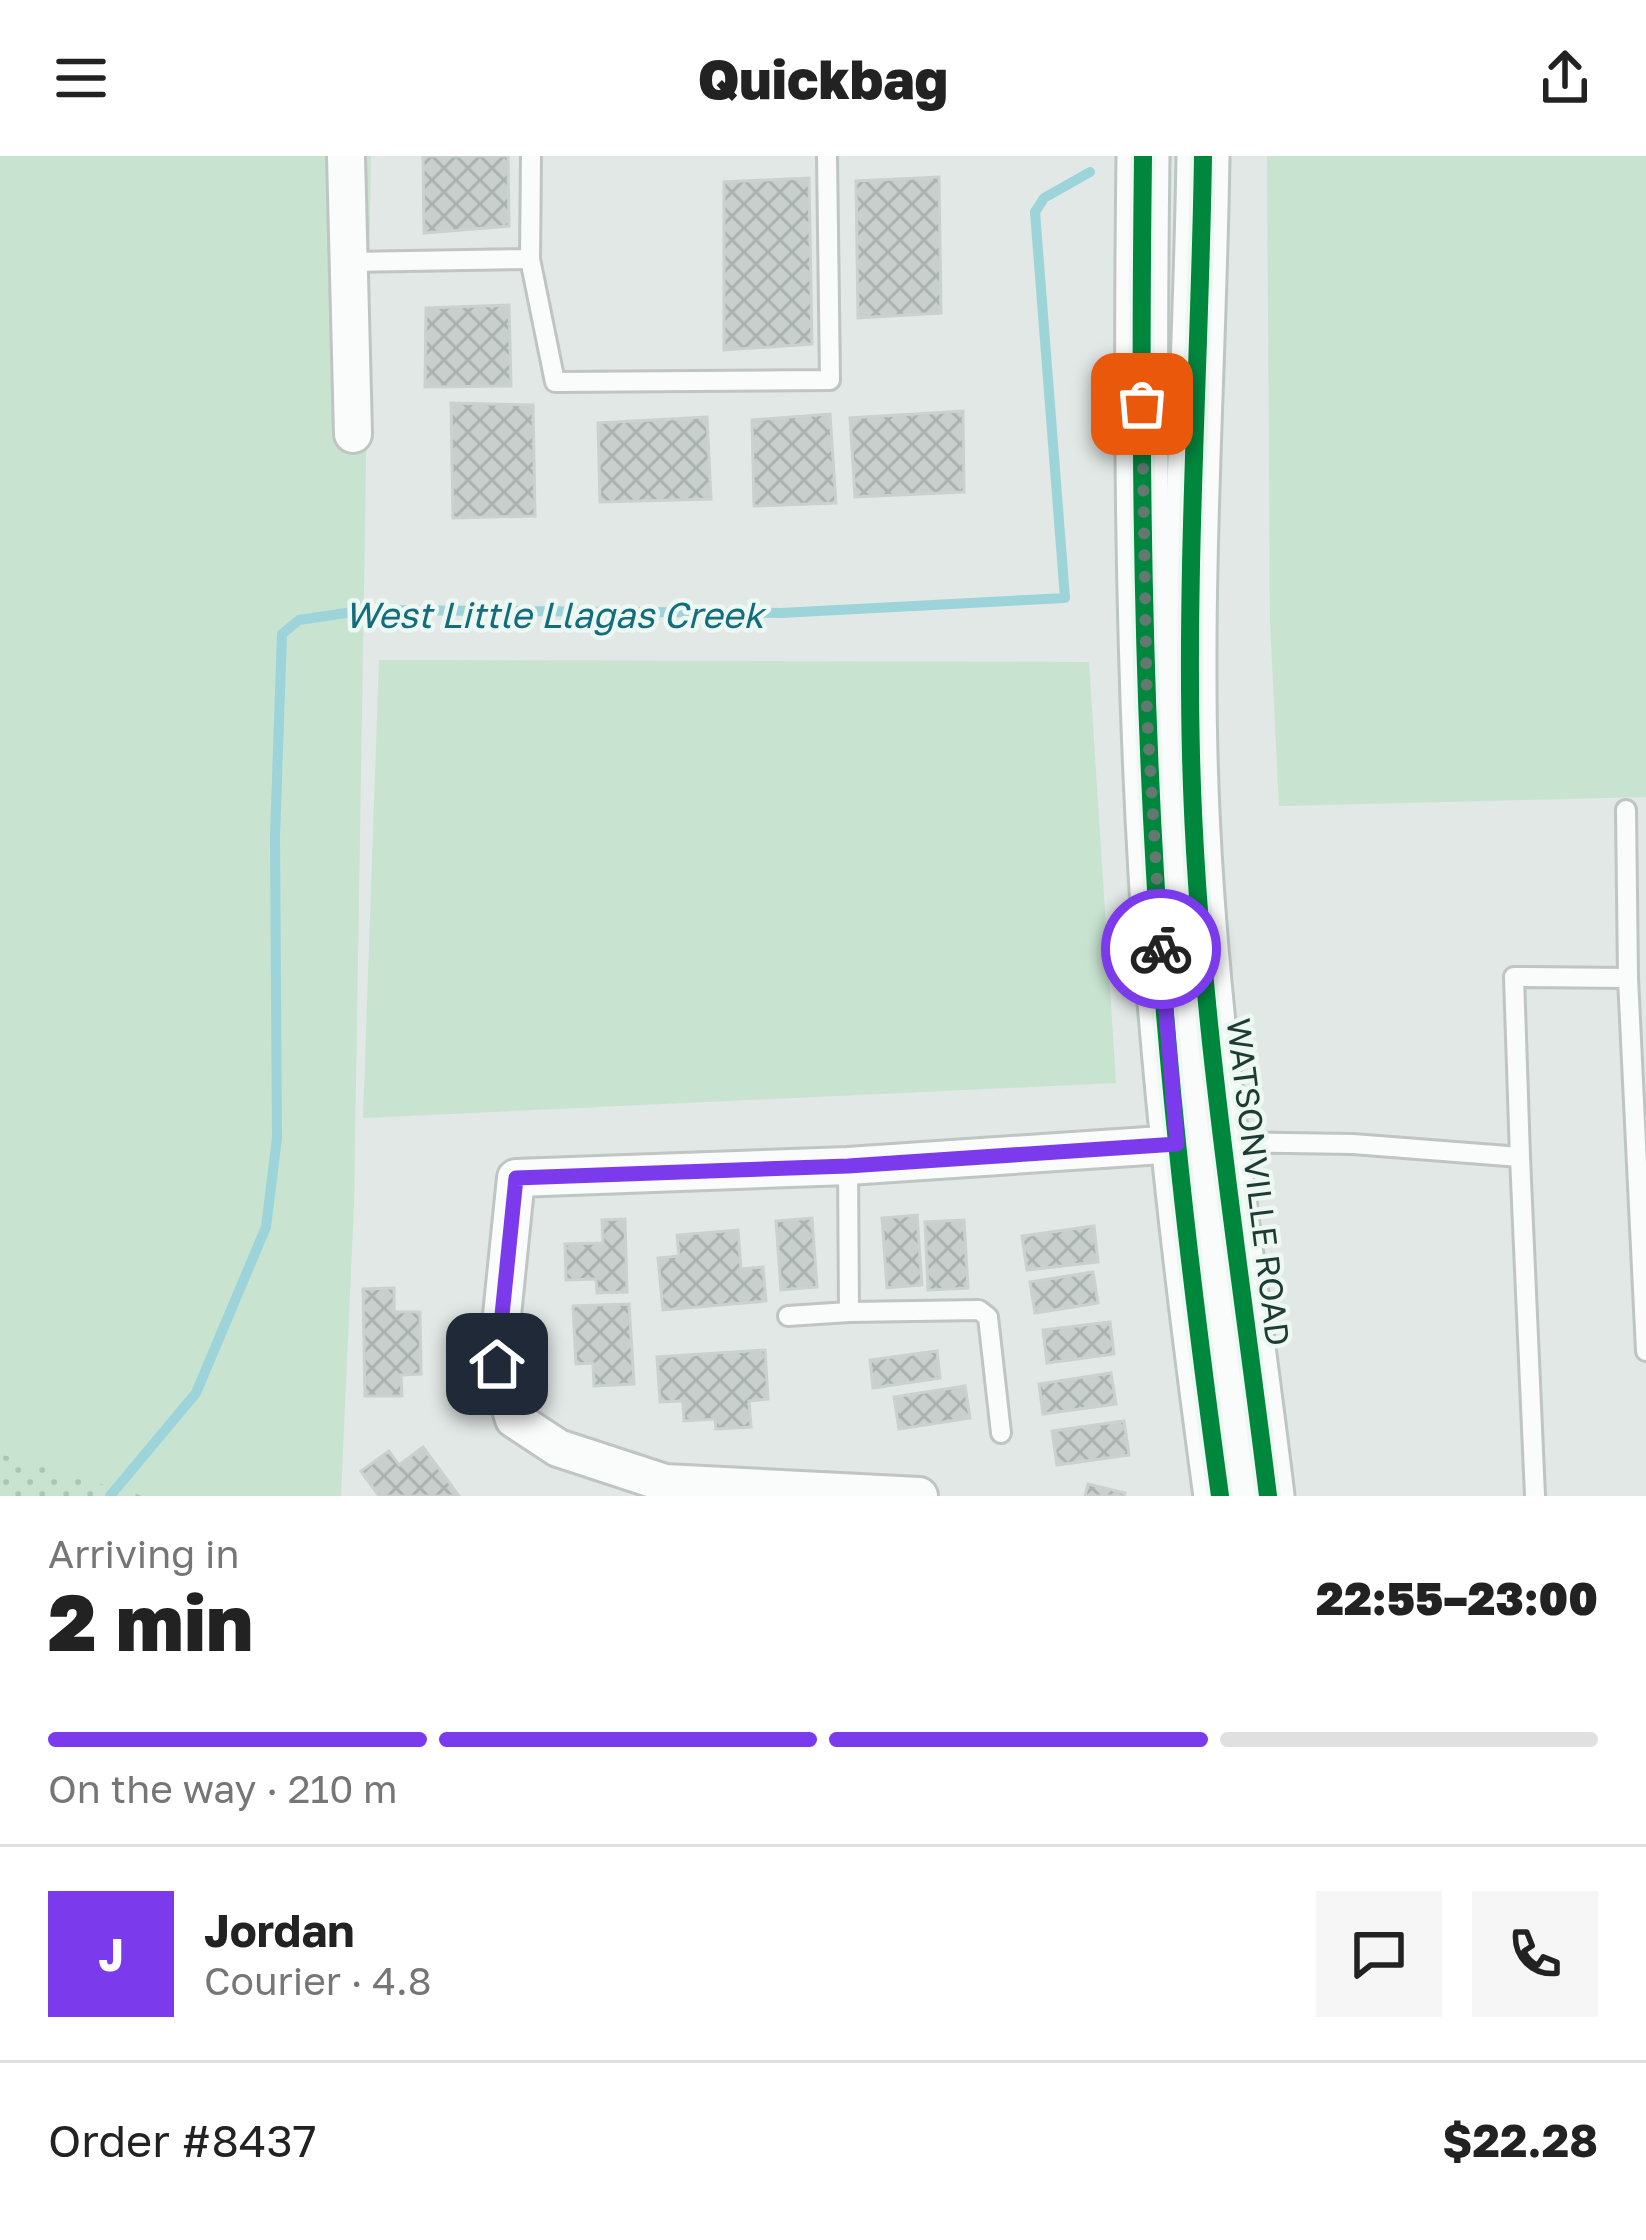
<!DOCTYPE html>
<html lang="en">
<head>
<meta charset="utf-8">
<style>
  :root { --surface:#fff; --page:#f6f6f6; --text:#222; --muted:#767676; --line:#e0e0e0; --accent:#7c3aed }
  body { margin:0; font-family:"Golos Text",sans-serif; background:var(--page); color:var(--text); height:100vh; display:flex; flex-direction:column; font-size:45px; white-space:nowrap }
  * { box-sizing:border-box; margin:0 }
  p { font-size:39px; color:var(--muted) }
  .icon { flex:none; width:66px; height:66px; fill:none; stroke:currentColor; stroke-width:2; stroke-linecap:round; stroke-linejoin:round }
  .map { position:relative; height:1340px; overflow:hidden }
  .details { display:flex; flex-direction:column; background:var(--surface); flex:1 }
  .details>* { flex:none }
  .pin { position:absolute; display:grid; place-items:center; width:102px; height:102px; color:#fff; margin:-51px; border-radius:24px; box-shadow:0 6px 18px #0006 }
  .courier { position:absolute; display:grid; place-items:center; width:120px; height:120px; margin:-60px; border:9px solid #7c3aed; border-radius:50%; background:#fff; color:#222; box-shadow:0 3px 15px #0007 }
  .headline em { font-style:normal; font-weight:800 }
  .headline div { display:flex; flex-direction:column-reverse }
  .headline { display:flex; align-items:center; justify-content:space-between; height:204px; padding:0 48px }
  h1 { font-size:78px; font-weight:800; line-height:90px }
  .bar { display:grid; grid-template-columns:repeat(4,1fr); gap:18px 12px; align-content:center; height:144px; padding:0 48px }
  .bar i { height:15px; border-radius:9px; background:var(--line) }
  .bar .selected { background:var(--accent) }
  .bar p { grid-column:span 4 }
  .line { display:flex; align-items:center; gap:30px; padding:0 48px; border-top:3px solid var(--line) }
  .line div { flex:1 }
  .round { display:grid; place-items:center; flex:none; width:126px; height:126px; border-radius:0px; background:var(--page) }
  header { display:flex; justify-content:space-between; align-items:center; height:156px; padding:0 48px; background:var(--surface); font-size:54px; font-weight:800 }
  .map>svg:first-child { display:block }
</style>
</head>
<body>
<header><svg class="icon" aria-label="menu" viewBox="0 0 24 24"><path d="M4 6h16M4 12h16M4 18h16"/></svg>Quickbag<svg class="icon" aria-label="share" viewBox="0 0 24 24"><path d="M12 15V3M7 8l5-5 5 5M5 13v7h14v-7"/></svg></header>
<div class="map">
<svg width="1646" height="1340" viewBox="0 0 1646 1340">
  <defs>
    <pattern id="park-dots" width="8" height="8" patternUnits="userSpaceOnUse" patternTransform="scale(3)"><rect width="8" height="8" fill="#c8e3d0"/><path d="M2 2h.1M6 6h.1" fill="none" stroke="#abc4b3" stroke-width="1.8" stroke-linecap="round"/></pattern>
    <pattern id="building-cross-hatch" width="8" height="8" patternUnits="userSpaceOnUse" patternTransform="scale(3)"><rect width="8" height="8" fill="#c8cfcc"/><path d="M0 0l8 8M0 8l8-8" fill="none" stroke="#abb3b0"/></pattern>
  </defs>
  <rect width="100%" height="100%" fill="#e1e8e5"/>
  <g fill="#c8e3d0">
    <path d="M 0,0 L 371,0 L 354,1048 L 341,1340 L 104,1340 L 0,1318 Z"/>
    <path d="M 1267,0 L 1646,0 L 1646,641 L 1279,650 L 1270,466 Z"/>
    <path d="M 379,504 L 1089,506 L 1116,927 L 363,962 Z"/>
  </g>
  <path fill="url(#park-dots)" d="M 0,1298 L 143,1340 L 0,1340 Z"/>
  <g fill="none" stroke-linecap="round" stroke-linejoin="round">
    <path stroke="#9cd4da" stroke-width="10" d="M 110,1340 L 196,1237 L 266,1071 L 277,982 L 275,681 L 282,478 L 299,464 L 366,454 L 781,457 L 1065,442 L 1035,56 L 1044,42 L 1090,16"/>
  </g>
  <g fill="url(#building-cross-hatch)" stroke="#cad1ce" stroke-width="3">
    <path d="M 423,0 L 508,0 L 509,70 L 424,77 Z"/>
    <path d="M 939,21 L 941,157 L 858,162 L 856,25 Z"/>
    <path d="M 809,22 L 812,188 L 724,194 L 724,26 Z"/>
    <path d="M 509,149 L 511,230 L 425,231 L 426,152 Z"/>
    <path d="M 451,247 L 533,249 L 535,360 L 453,362 Z"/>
    <path d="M 963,255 L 964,336 L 855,341 L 850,262 Z"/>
    <path d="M 830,258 L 836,347 L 754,350 L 752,264 Z"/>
    <path d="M 707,261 L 711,343 L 600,346 L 598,267 Z"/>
    <path d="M 917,1059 L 922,1129 L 887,1132 L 882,1062 Z"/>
    <path d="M 812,1062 L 817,1131 L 781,1134 L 776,1065 Z"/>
    <path d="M 625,1063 L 627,1136 L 597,1137 L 596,1123 L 566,1124 L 565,1088 L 603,1087 L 602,1064 Z"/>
    <path d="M 964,1064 L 968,1132 L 928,1134 L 925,1066 Z"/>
    <path d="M 1094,1070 L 1098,1106 L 1027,1114 L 1022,1080 Z"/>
    <path d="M 738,1074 L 741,1113 L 763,1111 L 766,1145 L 663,1154 L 658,1102 L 679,1100 L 677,1079 Z"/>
    <path d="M 1093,1116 L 1098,1147 L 1035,1157 L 1030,1126 Z"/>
    <path d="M 394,1132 L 394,1156 L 420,1156 L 421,1218 L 401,1219 L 402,1240 L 365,1240 L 363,1133 Z"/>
    <path d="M 629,1148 L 634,1228 L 594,1230 L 593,1207 L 576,1208 L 573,1150 Z"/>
    <path d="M 1110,1166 L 1114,1198 L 1047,1207 L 1043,1174 Z"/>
    <path d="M 765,1194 L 768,1243 L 749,1245 L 751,1271 L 716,1273 L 715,1263 L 684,1265 L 683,1245 L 660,1246 L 657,1201 Z"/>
    <path d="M 937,1195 L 940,1222 L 873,1232 L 870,1204 Z"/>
    <path d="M 1111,1217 L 1116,1248 L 1043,1258 L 1039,1228 Z"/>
    <path d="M 965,1230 L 970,1262 L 899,1273 L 894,1241 Z"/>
    <path d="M 1124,1265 L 1129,1299 L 1057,1309 L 1052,1275 Z"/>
    <path d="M 423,1291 L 459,1340 L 379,1340 L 361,1315 L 389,1295 L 399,1309 Z"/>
    <path d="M 1088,1328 L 1125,1337 L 1124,1340 L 1085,1340 Z"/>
  </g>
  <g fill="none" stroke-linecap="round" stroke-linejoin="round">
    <g stroke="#bec5c2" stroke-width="24">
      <g id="service">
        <path d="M 530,103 L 555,226 L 830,224 L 827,0"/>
        <path d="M 349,106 L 530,103 L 531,0"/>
        <path d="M 1626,654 L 1628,822"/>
        <path d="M 1224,986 L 1353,988 L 1520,1001 L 1514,821 L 1628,822 L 1646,1195"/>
        <path d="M 1520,1001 L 1535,1340"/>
        <path d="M 848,1010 L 849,1156 L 979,1154 L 988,1161 L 1001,1277"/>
        <path d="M 788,1160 L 849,1156"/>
      </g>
    </g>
    <g stroke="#bec5c2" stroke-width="42">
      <g id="minor">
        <path d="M 346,0 L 353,278"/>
        <path d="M 919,1340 L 665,1327 L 558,1292 L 514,1263 L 497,1208 L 516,1022 L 848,1010 L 1177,988"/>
      </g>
    </g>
    <g stroke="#bdc6c2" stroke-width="57">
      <g id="secondary">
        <path d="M 1143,0 C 1140,239 1141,478 1155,717 C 1167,925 1192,1133 1220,1340"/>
        <path d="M 1203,0 C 1200,200 1186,399 1191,599 C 1197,848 1238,1093 1268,1340"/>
      </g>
    </g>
    <use href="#service" stroke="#fafcfb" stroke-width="18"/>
    <use href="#minor" stroke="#fafcfb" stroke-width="36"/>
    <use href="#secondary" stroke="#fafcfb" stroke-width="51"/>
    <g stroke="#eef8f3" stroke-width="26">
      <g id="cycleway">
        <path d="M 1143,0 C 1140,239 1141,478 1155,717 C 1167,925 1192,1133 1220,1340"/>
        <path d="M 1203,0 C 1200,200 1186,399 1191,599 C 1197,848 1238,1093 1268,1340"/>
      </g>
    </g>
    <use href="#cycleway" stroke="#00873e" stroke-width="18"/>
  </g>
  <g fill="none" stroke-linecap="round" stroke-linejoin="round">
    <path stroke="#627871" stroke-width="12" stroke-dasharray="0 21.6" d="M 1142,248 L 1147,558 L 1161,793"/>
    <path stroke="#7c3aed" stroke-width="15" d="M 497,1208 L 516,1022 L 848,1010 L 1177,988 L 1161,793"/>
  </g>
  <g text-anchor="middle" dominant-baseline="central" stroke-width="9" stroke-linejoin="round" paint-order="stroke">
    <g font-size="33" fill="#1e3c33" stroke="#eef8f3">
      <text transform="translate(1259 1026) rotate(83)">WATSONVILLE ROAD</text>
    </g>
    <g font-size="36" font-style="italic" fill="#136d7d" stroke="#eef8f3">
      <text x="554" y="458">West Little Llagas Creek</text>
    </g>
  </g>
</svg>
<div class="pin" style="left:1142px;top:248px;background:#ea580c"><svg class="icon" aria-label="bag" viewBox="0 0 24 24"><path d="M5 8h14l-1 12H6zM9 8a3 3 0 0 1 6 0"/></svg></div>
<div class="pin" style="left:497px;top:1208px;background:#1f2937"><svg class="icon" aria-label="home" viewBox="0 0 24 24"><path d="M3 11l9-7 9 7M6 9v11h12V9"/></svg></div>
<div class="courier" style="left:1161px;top:793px"><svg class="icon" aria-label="bike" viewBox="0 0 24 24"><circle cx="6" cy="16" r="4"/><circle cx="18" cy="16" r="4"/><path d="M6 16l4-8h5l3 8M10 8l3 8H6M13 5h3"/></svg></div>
</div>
<section class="details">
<div class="headline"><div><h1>2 min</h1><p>Arriving in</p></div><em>22:55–23:00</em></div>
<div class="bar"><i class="selected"></i><i class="selected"></i><i class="selected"></i><i></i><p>On the way · 210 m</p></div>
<div class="line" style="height:216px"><b class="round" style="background:var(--accent);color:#fff">J</b><div><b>Jordan</b><p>Courier · 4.8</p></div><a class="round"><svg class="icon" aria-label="chat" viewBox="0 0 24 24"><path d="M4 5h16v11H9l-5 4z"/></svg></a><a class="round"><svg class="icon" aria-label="phone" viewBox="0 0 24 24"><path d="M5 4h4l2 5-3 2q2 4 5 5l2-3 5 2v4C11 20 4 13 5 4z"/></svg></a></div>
<div class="line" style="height:156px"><div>Order #8437</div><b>$22.28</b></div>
</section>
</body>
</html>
